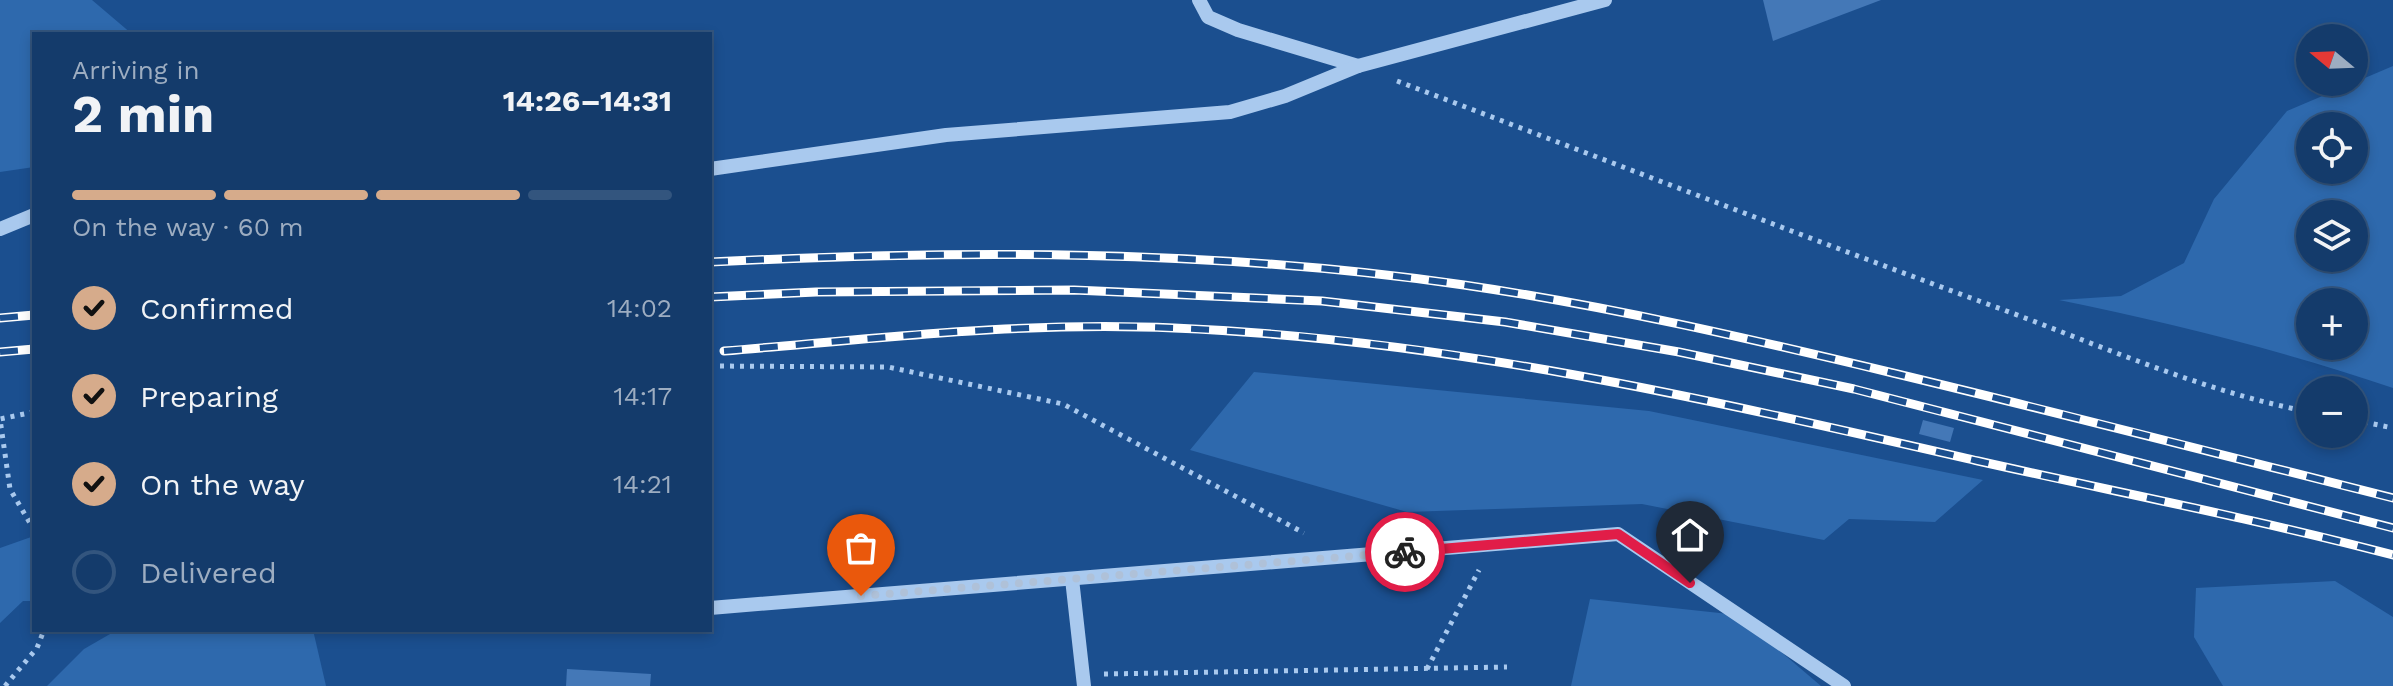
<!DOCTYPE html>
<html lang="en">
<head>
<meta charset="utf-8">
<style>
  :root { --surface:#143b6b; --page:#214673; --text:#f1f3f6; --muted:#9dadc1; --line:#33557e; --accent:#d6ab8b }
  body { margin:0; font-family:"Work Sans",sans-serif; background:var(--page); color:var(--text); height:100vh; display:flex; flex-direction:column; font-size:30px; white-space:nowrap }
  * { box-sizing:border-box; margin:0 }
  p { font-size:26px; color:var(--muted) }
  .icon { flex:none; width:44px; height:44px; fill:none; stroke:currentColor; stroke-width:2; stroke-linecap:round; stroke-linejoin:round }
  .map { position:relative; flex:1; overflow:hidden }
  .side { position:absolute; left:32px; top:32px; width:680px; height:600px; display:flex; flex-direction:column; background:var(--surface); border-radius:0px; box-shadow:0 4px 12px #0003,0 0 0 2px var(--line) }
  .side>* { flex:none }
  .needle { width:52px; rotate:289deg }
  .tools { position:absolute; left:2296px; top:24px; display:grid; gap:16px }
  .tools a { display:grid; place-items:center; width:72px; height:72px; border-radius:50%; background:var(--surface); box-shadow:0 4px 12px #0003,0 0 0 2px var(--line); font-size:40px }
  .pin { position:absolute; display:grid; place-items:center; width:68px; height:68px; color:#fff; margin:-82px -34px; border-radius:50% 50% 50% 0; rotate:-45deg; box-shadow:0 0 8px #0007 }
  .pin .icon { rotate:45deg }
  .courier { position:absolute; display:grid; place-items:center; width:80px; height:80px; margin:-40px; border:6px solid #e11d48; border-radius:50%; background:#fff; color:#222; box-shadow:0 2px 10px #0007 }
  .summary em { font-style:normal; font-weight:700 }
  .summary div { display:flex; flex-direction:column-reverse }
  .summary { display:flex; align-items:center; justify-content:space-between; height:136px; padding:0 40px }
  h1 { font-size:52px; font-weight:700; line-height:60px }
  .bar { display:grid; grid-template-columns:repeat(4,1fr); gap:12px 8px; align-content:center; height:96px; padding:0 40px }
  .bar i { height:10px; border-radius:6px; background:var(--line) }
  .bar .current { background:var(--accent) }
  .bar p { grid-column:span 4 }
  ol { padding:0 40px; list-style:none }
  li { display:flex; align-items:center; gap:24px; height:88px }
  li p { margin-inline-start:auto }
  li .icon { padding:8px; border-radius:50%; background:var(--accent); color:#111; stroke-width:4 }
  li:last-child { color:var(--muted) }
  li i { width:44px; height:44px; border:4px solid var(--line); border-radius:50% }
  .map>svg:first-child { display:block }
</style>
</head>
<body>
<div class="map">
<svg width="2393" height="686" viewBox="0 0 2393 686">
  <rect width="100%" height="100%" fill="#1b4f8f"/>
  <g fill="#2e69ad" fill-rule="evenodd">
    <path d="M 0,0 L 92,0 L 132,34 L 34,34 L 34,167 L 0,172 Z"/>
    <path d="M 2393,66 L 2393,388 C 2284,351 2172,323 2059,300 L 2121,296 L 2184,263 L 2214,199 L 2287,111 ZM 2354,126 L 2354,170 L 2310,170 L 2310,126 ZM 2354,214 L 2354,258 L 2310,258 L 2310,214 ZM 2354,302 L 2354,346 L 2310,346 L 2310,302 Z"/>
    <path d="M 1254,372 L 1649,411 L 1983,480 L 1935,522 L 1849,519 L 1824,540 L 1642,504 L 1407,512 L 1190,450 Z"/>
    <path d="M 34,536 L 34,601 L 23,601 L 0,623 L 0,548 Z"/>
    <path d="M 2335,581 L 2393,617 L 2393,686 L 2223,686 L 2194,637 L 2196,588 Z"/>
    <path d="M 1590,599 L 1738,615 L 1821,686 L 1571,686 Z"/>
    <path d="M 117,630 L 313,630 L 326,686 L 47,686 L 84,649 Z"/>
  </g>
  <g fill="#4478b7">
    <path d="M 1763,0 L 1881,0 L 1773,41 Z"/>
    <path d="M 1923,420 L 1954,428 L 1950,442 L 1919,434 Z"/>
    <path d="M 567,669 L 651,674 L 650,686 L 566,686 Z"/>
  </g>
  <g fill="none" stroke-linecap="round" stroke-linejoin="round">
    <g stroke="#a9c9ee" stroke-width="5" stroke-dasharray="4 6" stroke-linecap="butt">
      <path d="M 1397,81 C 1598,157 1799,235 2001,309 C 2102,346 2204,392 2310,412"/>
      <path d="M 710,366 L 888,367 L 1063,404 L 1304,533"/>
      <path d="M 34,412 L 0,419 L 10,489 L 34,530"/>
      <path d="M 2354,420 L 2393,428"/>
      <path d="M 1427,669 L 1479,570"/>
      <path d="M 1104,674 L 1507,667"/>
      <path d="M 5,686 L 37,648 L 44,630"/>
    </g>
    <g stroke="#a9c9ee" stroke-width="14">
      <path d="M 1199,0 L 1208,17 L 1238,30 L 1358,66"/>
      <path d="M 710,169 L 946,135 L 1230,112 L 1285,96 L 1358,66 L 1605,0"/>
      <path d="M 0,229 L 34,215"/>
      <path d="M 1072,579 L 1084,686"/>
      <path d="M 710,608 L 1618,534 L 1844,686"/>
    </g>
    <g stroke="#fff" stroke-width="9">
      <g id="rail">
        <path d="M 710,262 C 962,250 1214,249 1464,285 C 1609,306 1751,339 1893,373 C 2060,413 2226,456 2393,498"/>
        <path d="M 710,297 L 816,292 L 1074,290 L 1322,301 L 1505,322 L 1679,352 L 1854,389 L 2393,528"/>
        <path d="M 0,318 L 34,315"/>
        <path d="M 724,351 C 873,339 1023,321 1174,328 C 1449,339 1711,400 1978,461 C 2116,492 2256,519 2393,555"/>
        <path d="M 0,352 L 34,349"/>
      </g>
    </g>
    <use href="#rail" stroke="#1b4f8f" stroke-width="6" stroke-dasharray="18" stroke-linecap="butt"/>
  </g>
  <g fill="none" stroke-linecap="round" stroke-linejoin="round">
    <path stroke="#afc1d8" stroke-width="8" stroke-dasharray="0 14.4" d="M 861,596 L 1405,552"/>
    <path stroke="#e11d48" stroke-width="10" d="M 1405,552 L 1618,534 L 1690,583"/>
  </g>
</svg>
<div class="tools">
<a><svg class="needle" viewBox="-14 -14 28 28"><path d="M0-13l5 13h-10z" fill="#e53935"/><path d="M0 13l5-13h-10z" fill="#9dadc1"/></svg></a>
<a><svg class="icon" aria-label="locate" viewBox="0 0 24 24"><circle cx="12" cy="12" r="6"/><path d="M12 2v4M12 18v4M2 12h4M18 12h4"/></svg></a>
<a><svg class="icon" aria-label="layers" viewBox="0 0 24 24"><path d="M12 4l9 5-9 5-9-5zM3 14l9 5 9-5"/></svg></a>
<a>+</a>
<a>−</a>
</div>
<div class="pin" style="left:861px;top:596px;background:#ea580c"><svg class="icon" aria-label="bag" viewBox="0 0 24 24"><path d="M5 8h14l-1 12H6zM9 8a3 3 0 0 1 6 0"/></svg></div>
<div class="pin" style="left:1690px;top:583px;background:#1f2937"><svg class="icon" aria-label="home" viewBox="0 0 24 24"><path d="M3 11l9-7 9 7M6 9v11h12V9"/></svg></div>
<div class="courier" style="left:1405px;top:552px"><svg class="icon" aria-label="bike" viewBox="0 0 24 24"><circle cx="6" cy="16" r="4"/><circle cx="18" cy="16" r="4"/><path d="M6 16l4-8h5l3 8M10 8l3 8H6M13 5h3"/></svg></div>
<section class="side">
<div class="summary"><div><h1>2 min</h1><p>Arriving in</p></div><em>14:26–14:31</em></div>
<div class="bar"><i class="current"></i><i class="current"></i><i class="current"></i><i></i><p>On the way · 60 m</p></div>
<ol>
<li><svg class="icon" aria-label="check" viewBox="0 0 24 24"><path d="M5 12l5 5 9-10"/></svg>Confirmed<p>14:02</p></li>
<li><svg class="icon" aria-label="check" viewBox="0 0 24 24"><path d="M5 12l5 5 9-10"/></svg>Preparing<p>14:17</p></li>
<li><svg class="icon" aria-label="check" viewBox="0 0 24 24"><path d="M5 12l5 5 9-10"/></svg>On the way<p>14:21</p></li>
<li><i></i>Delivered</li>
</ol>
</section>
</div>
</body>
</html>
